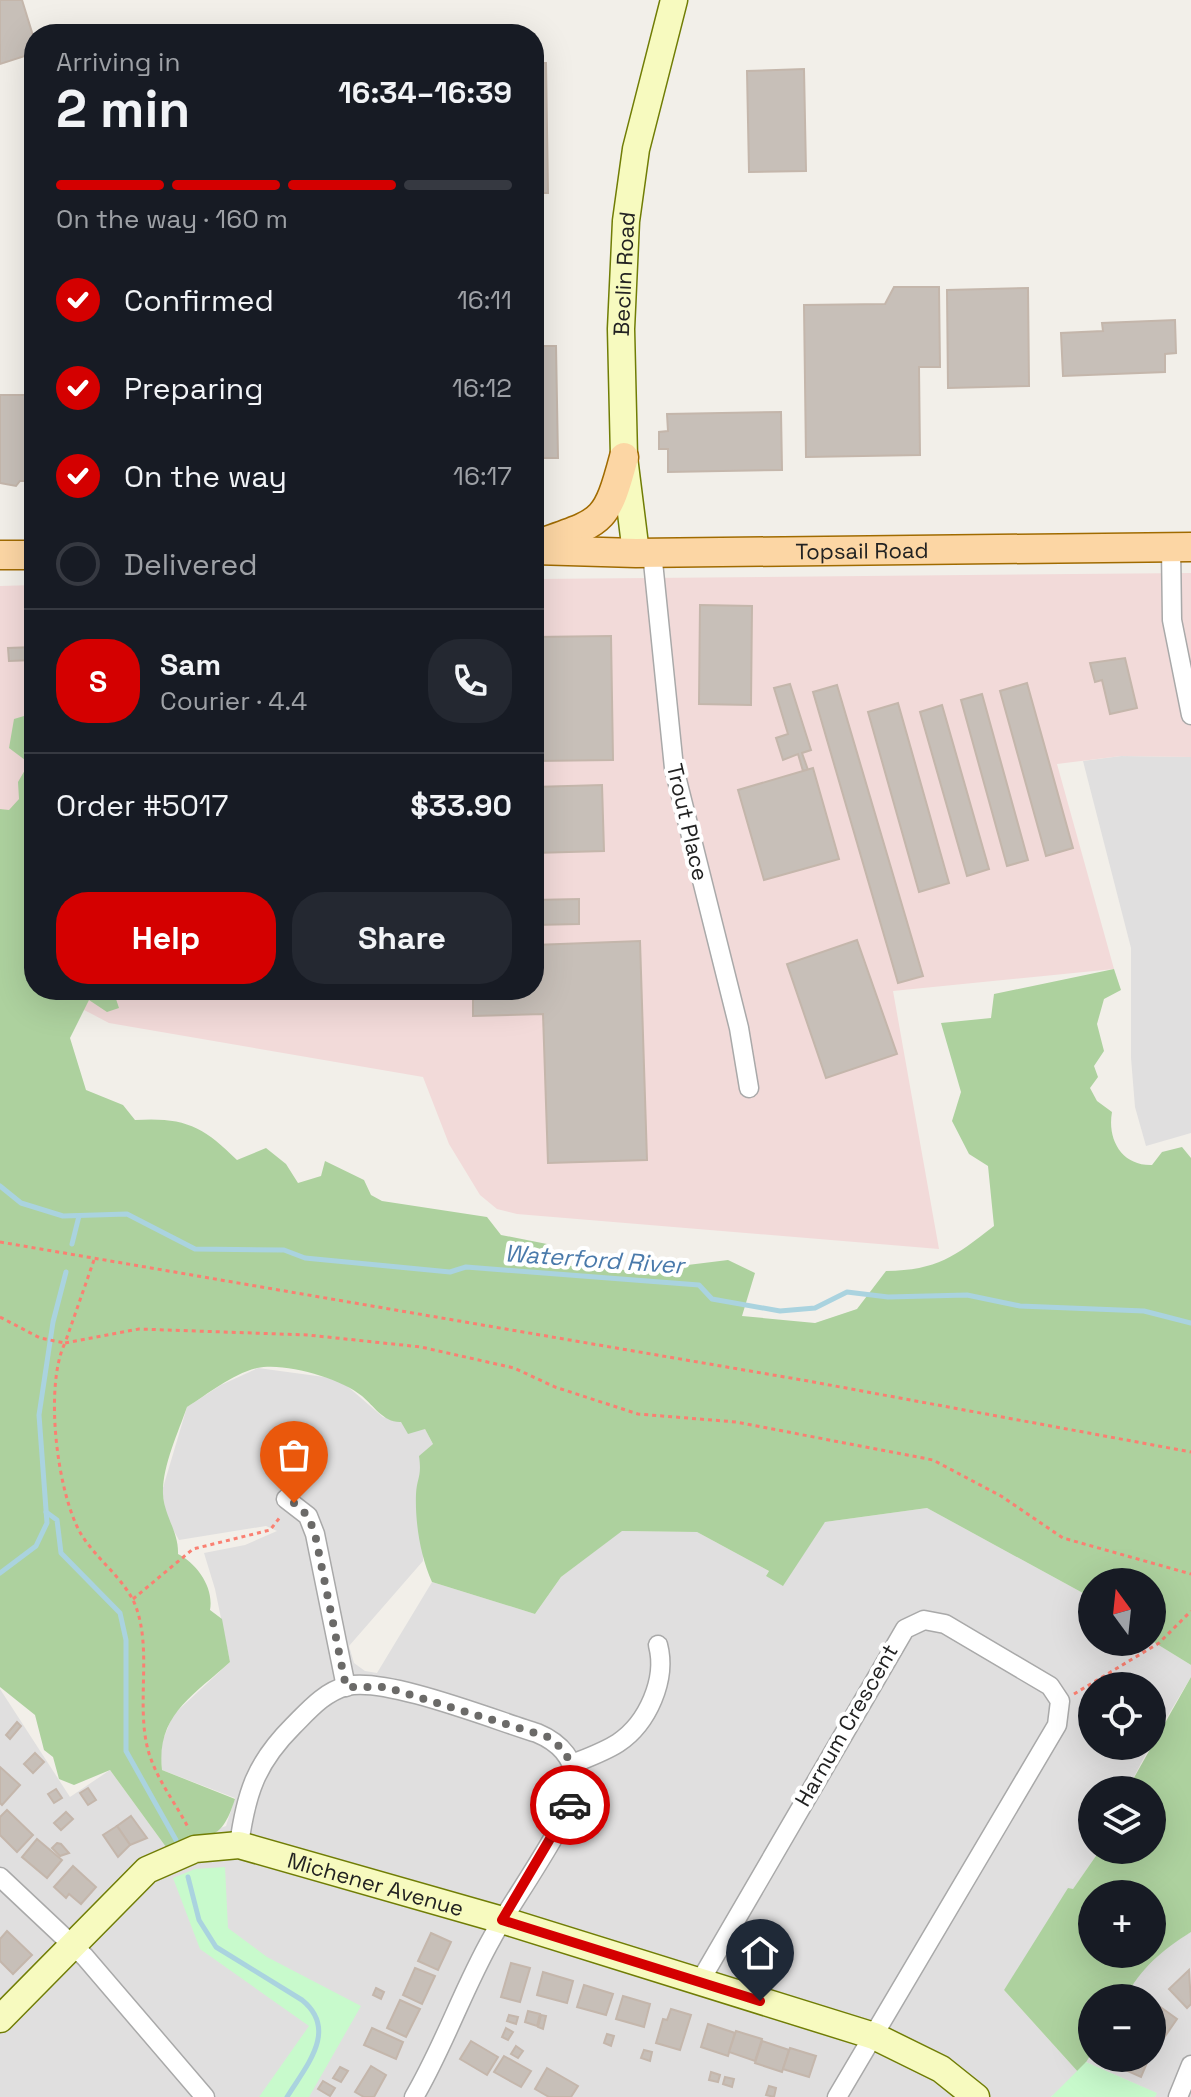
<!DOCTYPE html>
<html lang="en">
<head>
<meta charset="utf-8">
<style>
  :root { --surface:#171b24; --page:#242831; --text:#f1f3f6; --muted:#9ea1a6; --line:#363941; --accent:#d40000 }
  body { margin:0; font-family:"Space Grotesk",sans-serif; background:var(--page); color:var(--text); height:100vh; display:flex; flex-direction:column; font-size:30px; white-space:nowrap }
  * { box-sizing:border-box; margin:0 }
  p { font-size:26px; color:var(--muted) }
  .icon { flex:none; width:44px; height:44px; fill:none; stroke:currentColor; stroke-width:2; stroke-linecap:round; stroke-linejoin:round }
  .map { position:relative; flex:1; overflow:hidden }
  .drawer { position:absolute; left:24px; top:24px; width:520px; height:976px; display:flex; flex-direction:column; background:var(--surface); border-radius:32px; box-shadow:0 8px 32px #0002 }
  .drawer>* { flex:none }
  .needle { width:52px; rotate:345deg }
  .fabs { position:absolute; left:1078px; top:1568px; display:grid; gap:16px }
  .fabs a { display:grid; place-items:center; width:88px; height:88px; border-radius:50%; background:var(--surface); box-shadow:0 8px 32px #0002; font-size:40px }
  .pin { position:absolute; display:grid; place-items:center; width:68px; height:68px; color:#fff; margin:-82px -34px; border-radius:50% 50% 50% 0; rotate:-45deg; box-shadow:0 0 8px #0007 }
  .pin .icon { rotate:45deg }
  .courier { position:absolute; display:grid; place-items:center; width:80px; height:80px; margin:-40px; border:6px solid #d40000; border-radius:50%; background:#fff; color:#222; box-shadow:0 2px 10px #0007 }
  .overview em { font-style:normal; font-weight:800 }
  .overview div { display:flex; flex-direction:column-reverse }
  .overview { display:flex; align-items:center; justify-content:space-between; height:136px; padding:0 32px }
  h1 { font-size:52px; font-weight:800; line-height:60px }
  .bar { display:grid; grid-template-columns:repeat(4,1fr); gap:12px 8px; align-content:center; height:96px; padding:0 32px }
  .bar i { height:10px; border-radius:6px; background:var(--line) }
  .bar .current { background:var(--accent) }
  .bar p { grid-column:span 4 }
  .line { display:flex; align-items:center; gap:20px; padding:0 32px; border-top:2px solid var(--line) }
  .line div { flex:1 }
  .round { display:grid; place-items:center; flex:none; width:84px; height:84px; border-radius:32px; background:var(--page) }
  ol { padding:0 32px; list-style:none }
  li { display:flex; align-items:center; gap:24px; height:88px }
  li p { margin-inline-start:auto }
  li .icon { padding:8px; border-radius:50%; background:var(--accent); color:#fff; stroke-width:4 }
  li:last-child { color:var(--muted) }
  li i { width:44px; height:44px; border:4px solid var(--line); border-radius:50% }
  .action { display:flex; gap:16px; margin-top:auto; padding:16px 32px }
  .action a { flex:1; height:92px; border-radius:32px; background:var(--accent); color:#fff; font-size:32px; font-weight:800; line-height:92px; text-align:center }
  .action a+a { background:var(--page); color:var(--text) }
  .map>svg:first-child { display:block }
</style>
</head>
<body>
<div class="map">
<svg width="1191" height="2097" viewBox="0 0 1191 2097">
  <rect width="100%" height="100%" fill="#f2efe9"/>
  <g fill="#e0dfdf">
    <path d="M 1121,756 L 1191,757 L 1191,1133 L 1146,1146 L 1135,1107 L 1131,1058 L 1131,948 L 1083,761 Z"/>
    <path d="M 258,1368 L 339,1379 L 383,1417 L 425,1429 L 433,1444 L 422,1477 L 423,1561 L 349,1646 L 354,1663 L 365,1671 L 377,1673 L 432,1582 L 535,1614 L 561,1577 L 621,1531 L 697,1532 L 769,1571 L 766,1575 L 825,1522 L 927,1508 L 1092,1598 L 1092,1642 L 1152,1641 L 1191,1665 L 1191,1677 L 1152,1742 L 1152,1686 L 1092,1686 L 1092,1746 L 1150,1746 L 1127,1790 L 1092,1790 L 1092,1850 L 1100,1850 L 1004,1990 L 1079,2073 L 1051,2097 L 0,2097 L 0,1689 L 70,1797 L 110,1770 L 166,1847 L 226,1826 L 235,1798 L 162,1770 L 160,1747 L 173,1715 L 230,1662 L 215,1589 L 204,1553 L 245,1545 L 277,1531 L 266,1526 L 179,1540 L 167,1519 L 162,1491 L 187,1407 L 221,1385 Z"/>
    <path d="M 1191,1932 L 1191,2097 L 1155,2097 L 1156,2093 L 1086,2062 L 1092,2053 L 1092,2058 L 1152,2058 L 1152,1998 L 1125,1998 L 1138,1973 L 1167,1946 Z"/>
  </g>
  <g fill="#f2dad9">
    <path d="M 1191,573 L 1191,757 L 1121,756 L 1057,764 L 1114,969 L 893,991 L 939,1249 L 517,1214 L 497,1209 L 480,1195 L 449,1144 L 423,1077 L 109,1023 L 46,990 L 534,990 L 534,579 Z"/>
    <path d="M 34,585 L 34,983 L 0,966 L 0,586 Z"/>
  </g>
  <g fill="#add19e" fill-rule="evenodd">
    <path d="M 34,713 L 34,990 L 113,990 L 119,1008 L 107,1012 L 89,1000 L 70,1038 L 86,1090 L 123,1105 L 135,1120 C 184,1117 203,1126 237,1160 L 266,1148 L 286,1164 L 298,1183 L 321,1176 L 325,1161 L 364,1180 L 371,1195 L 382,1201 L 487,1217 L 501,1235 L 547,1244 L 559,1265 L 639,1271 L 728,1260 L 755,1273 L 742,1316 L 815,1323 L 857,1309 L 886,1271 C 938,1270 954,1257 994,1226 L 988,1166 L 969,1154 L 952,1121 L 961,1092 L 941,1023 L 991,1018 L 994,994 L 1114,969 L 1121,990 L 1104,999 L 1097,1024 L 1104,1051 L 1094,1066 L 1098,1077 L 1090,1088 L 1097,1101 L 1112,1112 C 1107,1140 1122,1166 1152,1165 L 1162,1152 L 1182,1147 L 1191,1158 L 1191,1665 L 1152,1641 L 1152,1582 L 1092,1582 L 1092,1598 L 927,1508 L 825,1522 L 783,1586 L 766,1576 L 769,1571 L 697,1532 L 622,1531 L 561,1577 L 535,1614 L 432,1582 C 420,1555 415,1522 416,1494 C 417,1477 422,1477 419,1456 L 433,1444 L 425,1429 L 408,1434 L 401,1422 C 384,1423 374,1406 362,1396 C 340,1378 285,1362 257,1368 C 232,1374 208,1394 187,1407 C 178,1433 162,1467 163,1494 C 164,1516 179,1532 178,1554 C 197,1564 214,1587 210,1610 L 222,1619 L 230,1662 C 193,1696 156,1715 162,1770 L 235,1799 C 220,1846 209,1832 166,1847 L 110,1770 L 74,1785 L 59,1779 L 53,1757 L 44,1750 L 35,1715 L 0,1687 L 0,809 L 9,810 L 19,799 L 18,782 L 29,763 L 9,748 L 14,719 Z"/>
    <path d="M 1191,1677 L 1191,1932 C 1162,1950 1141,1968 1125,1998 L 1092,1998 L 1092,2053 L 1079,2073 L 1004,1990 L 1068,1888 L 1073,1889 L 1100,1850 L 1152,1850 L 1152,1790 L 1127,1790 ZM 1092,1894 L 1152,1894 L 1152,1954 L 1092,1954 Z"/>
  </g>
  <g fill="#c8facc">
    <path d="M 225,1867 L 228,1928 L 267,1957 L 361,2006 L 309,2097 L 259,2097 L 309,2026 L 200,1949 L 173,1878 L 195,1869 Z"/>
    <path d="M 1086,2062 L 1157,2093 L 1155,2097 L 1051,2097 Z"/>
  </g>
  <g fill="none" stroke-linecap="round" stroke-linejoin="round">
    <g stroke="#aad3df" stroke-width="5">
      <path d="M 0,1186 L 21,1203 L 63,1216 L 127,1214 L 195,1249 L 284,1250 L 305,1258 L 450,1272 L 466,1267 L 699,1285 L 712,1299 L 780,1311 L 815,1308 L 847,1292 L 888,1297 L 967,1295 L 1020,1306 L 1144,1311 L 1191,1323"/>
      <path d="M 72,1244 L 79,1216"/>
      <path d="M 46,1512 L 57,1520 L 61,1553 L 120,1613 L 126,1640 L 126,1751 L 176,1840"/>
      <path d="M 0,1573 L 36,1546 L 47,1523 L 39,1415 L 53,1322 L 66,1272"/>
      <path d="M 188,1877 L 199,1920 L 216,1947 L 302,2000 C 339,2030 306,2066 287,2097"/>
    </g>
  </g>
  <g fill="#c7bfb8" stroke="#c4b6ab" stroke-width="2">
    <path d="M 0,0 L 22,0 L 34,39 L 34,53 L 0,64 Z"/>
    <path d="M 534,63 L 546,63 L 548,193 L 534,193 Z"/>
    <path d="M 804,69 L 806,171 L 749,172 L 747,71 Z"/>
    <path d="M 894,287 L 939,287 L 940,367 L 919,367 L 920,455 L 806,457 L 804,305 L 885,304 Z"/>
    <path d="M 1028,288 L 1029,386 L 948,388 L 947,290 Z"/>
    <path d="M 1175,320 L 1176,353 L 1165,354 L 1165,372 L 1063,376 L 1061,333 L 1103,331 L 1102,323 Z"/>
    <path d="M 534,346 L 556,346 L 558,458 L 534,458 Z"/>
    <path d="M 0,395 L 34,395 L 34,481 L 20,481 L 16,486 L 0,483 Z"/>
    <path d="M 781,412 L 782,470 L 668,472 L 668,449 L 659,449 L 659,432 L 668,431 L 667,414 Z"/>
    <path d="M 700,605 L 752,606 L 751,705 L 699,704 Z"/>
    <path d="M 611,636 L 613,760 L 534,761 L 534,637 Z"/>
    <path d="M 34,647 L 34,660 L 9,661 L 8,648 Z"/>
    <path d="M 1125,658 L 1137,708 L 1110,714 L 1102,680 L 1095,682 L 1090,663 Z"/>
    <path d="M 1027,683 L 1073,848 L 1046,856 L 1000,691 Z"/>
    <path d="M 790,684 L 811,750 L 802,753 L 808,770 L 803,771 L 798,754 L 783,760 L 776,738 L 788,734 L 774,688 Z"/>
    <path d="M 837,685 L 923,976 L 898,983 L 813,692 Z"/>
    <path d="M 982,694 L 1028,860 L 1007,866 L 961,700 Z"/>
    <path d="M 898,703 L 949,883 L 919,892 L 868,712 Z"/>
    <path d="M 942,705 L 989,869 L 967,876 L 920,712 Z"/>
    <path d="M 813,768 L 839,859 L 764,880 L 738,790 Z"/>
    <path d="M 602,785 L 604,851 L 534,853 L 534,787 Z"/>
    <path d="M 579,899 L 579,924 L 534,925 L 534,900 Z"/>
    <path d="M 857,940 L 897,1054 L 826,1078 L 787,964 Z"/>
    <path d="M 640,941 L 647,1160 L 548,1163 L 543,1014 L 473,1016 L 473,990 L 534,990 L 534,945 Z"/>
    <path d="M 17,1722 L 21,1726 L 10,1739 L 6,1735 Z"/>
    <path d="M 35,1753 L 44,1762 L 33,1773 L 24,1764 Z"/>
    <path d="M 0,1767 L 20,1785 L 2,1805 L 0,1803 Z"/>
    <path d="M 88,1788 L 96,1800 L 88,1805 L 80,1793 Z"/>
    <path d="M 56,1789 L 62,1798 L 54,1803 L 48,1794 Z"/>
    <path d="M 7,1810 L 33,1835 L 17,1852 L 0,1835 L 0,1817 Z"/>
    <path d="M 66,1812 L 73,1819 L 61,1830 L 54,1823 Z"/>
    <path d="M 131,1816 L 147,1838 L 130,1845 L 117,1826 Z"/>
    <path d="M 117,1826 L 130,1845 L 118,1857 L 103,1835 Z"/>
    <path d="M 37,1839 L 62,1860 L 47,1878 L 22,1857 Z"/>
    <path d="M 57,1843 L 61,1844 L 69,1853 L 60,1856 L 52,1848 Z"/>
    <path d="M 73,1866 L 96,1887 L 81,1904 L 69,1894 L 66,1898 L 54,1887 Z"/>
    <path d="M 7,1931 L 32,1955 L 13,1974 L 0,1961 L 0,1939 Z"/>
    <path d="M 431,1933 L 451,1942 L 438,1970 L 418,1961 Z"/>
    <path d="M 511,1963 L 530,1968 L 520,2002 L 501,1997 Z"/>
    <path d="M 415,1968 L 435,1976 L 422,2004 L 403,1995 Z"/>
    <path d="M 1189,1970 L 1191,2004 L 1187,2008 L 1169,1989 Z"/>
    <path d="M 543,1972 L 573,1981 L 567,2003 L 537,1995 Z"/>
    <path d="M 584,1985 L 613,1994 L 606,2015 L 577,2007 Z"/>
    <path d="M 376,1988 L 384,1992 L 381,1999 L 373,1995 Z"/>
    <path d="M 623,1996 L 650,2004 L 644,2027 L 616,2019 Z"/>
    <path d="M 400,2000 L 420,2009 L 406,2037 L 387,2028 Z"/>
    <path d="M 1159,2006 L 1177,2019 L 1161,2042 L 1152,2035 L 1152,2016 Z"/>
    <path d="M 671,2009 L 691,2015 L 680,2050 L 656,2043 L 663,2019 L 667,2020 Z"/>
    <path d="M 528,2011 L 540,2014 L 537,2026 L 525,2022 Z"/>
    <path d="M 509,2015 L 518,2017 L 516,2024 L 507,2021 Z"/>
    <path d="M 541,2015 L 546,2016 L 543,2029 L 538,2027 Z"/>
    <path d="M 708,2024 L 735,2033 L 728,2056 L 701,2047 Z"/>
    <path d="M 372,2028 L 403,2042 L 396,2059 L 364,2045 Z"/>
    <path d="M 506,2028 L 513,2032 L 508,2040 L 502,2037 Z"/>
    <path d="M 736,2031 L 762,2039 L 755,2061 L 729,2052 Z"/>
    <path d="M 607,2034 L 614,2036 L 611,2046 L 604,2043 Z"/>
    <path d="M 471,2041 L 498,2057 L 487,2075 L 460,2059 Z"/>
    <path d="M 762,2041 L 789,2050 L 782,2072 L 755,2063 Z"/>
    <path d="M 516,2046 L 523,2051 L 518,2058 L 511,2054 Z"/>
    <path d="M 790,2048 L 816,2056 L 809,2077 L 783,2069 Z"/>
    <path d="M 644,2050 L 652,2052 L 650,2061 L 641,2058 Z"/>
    <path d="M 504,2056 L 531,2071 L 521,2087 L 494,2072 Z"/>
    <path d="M 1126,2058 L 1149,2058 L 1141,2077 L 1121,2068 Z"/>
    <path d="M 371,2066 L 386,2075 L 374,2097 L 364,2097 L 355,2092 Z"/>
    <path d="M 340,2067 L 348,2071 L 341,2082 L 333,2078 Z"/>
    <path d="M 547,2068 L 578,2086 L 571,2097 L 549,2097 L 535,2089 Z"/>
    <path d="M 711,2072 L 720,2075 L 718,2082 L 709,2080 Z"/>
    <path d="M 725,2077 L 734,2079 L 732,2087 L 723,2084 Z"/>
    <path d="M 323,2081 L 335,2088 L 330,2096 L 318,2089 Z"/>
    <path d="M 769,2086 L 776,2088 L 774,2097 L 766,2095 Z"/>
  </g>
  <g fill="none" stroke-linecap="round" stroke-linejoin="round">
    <g stroke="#a9a9a9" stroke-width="21">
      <g id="street">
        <path d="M 1171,547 L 1172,620 L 1191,715"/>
        <path d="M 652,552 L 674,768 L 739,1028 L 749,1088"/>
        <path d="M 286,1499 L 308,1516 L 315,1534 L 346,1687"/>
        <path d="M 572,1764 C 587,1758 604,1752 618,1743 C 648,1723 667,1679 658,1645"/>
        <path d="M 239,1845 C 246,1793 256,1763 293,1726 C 309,1710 324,1692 347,1686 C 387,1677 494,1720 537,1733 C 561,1743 577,1761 575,1788 C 571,1820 510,1904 492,1938 C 463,1989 444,2046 414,2097"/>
        <path d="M 0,1877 L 85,1957 L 205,2097"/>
        <path d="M 699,1983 L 905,1629 L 924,1620 L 945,1624 L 1050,1686 L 1060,1701 L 1057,1725 L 837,2097"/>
        <path d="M 1178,2097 L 1191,2065"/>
      </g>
    </g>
    <g stroke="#707d05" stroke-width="29">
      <g id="secondary">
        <path id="s1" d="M 636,553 L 624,457 L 621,329 L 626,221 L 636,149 L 674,0"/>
        <path id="s2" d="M 0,2019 L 147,1870 L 195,1849 L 239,1845 L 502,1920 L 874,2036 L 941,2069 L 976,2097"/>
      </g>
    </g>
    <g stroke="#a06b00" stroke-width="31">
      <g id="primary">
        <path d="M 538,544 C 602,521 606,525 624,457"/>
        <path id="s3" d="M 534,550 L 636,553 L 1191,547"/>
        <path d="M 0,555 L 34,555"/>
      </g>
    </g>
    <g stroke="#fa8072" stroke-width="3" stroke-dasharray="4 4" stroke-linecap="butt">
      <path d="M 0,1242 L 808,1381 L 1191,1452"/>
      <path d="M 94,1260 L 65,1343 L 139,1329 L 308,1335 L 421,1347 L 514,1368 L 555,1387 L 638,1414 L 736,1422 L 933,1460 L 1001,1496 L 1063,1538 L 1191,1574"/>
      <path d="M 0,1317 L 40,1338 L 65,1343 C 44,1386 57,1493 81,1534 C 96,1559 126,1580 136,1607 C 151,1648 138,1698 146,1741 C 152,1774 174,1800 189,1829"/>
      <path d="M 133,1599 L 193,1549 L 270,1530 L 281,1516"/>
      <path d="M 1074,1694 L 1159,1643 L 1191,1611"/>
    </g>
    <use href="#street" stroke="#fff" stroke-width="18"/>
    <use href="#secondary" stroke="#f7fabf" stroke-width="26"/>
    <use href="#primary" stroke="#fcd6a4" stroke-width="28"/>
  </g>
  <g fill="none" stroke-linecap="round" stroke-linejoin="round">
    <path stroke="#6b6a68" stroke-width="8" stroke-dasharray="0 14.4" d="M 294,1503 L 308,1516 L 315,1534 L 346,1687 L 385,1687 L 548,1737 C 572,1754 580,1777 570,1805"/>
    <path stroke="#d40000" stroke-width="10" d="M 570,1805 L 502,1920 L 760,2001"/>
  </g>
  <g text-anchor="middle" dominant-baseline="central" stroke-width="8" stroke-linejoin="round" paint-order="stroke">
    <g font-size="22" fill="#222" stroke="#fff">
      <text stroke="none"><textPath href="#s1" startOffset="280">Beclin Road</textPath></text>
      <text stroke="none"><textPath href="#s3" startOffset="328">Topsail Road</textPath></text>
      <text transform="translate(688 822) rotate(77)">Trout Place</text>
      <text transform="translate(846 1725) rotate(-60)">Harnum Crescent</text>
      <text stroke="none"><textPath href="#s2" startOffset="448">Michener Avenue</textPath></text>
    </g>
    <g font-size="24" font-style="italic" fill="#4a7aab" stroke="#fff">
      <text transform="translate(594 1259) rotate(4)">Waterford River</text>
    </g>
  </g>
</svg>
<div class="fabs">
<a><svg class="needle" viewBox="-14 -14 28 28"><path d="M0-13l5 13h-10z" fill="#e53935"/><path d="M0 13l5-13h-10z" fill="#9ea1a6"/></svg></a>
<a><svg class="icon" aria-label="locate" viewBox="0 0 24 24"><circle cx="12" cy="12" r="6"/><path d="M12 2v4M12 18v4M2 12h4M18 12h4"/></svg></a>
<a><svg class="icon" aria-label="layers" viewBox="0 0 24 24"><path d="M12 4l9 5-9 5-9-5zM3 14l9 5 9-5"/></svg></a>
<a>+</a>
<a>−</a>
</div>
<div class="pin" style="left:294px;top:1503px;background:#ea580c"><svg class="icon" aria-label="bag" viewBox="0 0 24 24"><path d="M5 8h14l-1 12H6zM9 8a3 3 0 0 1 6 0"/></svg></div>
<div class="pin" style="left:760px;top:2001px;background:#1f2937"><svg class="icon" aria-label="home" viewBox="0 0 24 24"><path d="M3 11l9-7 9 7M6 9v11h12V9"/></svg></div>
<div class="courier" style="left:570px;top:1805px"><svg class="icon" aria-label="car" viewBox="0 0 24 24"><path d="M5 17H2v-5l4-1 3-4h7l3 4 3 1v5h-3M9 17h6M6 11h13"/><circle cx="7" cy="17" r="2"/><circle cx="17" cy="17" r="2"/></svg></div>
<section class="drawer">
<div class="overview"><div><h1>2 min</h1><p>Arriving in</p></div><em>16:34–16:39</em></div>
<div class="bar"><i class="current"></i><i class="current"></i><i class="current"></i><i></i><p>On the way · 160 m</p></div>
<ol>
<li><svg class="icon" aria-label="check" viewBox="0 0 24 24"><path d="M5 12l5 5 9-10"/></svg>Confirmed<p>16:11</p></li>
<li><svg class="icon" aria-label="check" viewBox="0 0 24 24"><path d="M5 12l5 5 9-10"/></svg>Preparing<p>16:12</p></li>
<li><svg class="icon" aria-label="check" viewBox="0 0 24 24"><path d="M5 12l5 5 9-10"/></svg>On the way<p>16:17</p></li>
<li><i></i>Delivered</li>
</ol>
<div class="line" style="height:144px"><b class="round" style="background:var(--accent);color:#fff">S</b><div><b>Sam</b><p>Courier · 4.4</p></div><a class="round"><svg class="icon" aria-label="phone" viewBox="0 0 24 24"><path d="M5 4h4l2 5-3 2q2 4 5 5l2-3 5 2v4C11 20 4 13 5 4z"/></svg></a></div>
<div class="line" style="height:104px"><div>Order #5017</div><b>$33.90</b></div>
<div class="action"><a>Help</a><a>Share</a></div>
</section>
</div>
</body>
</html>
